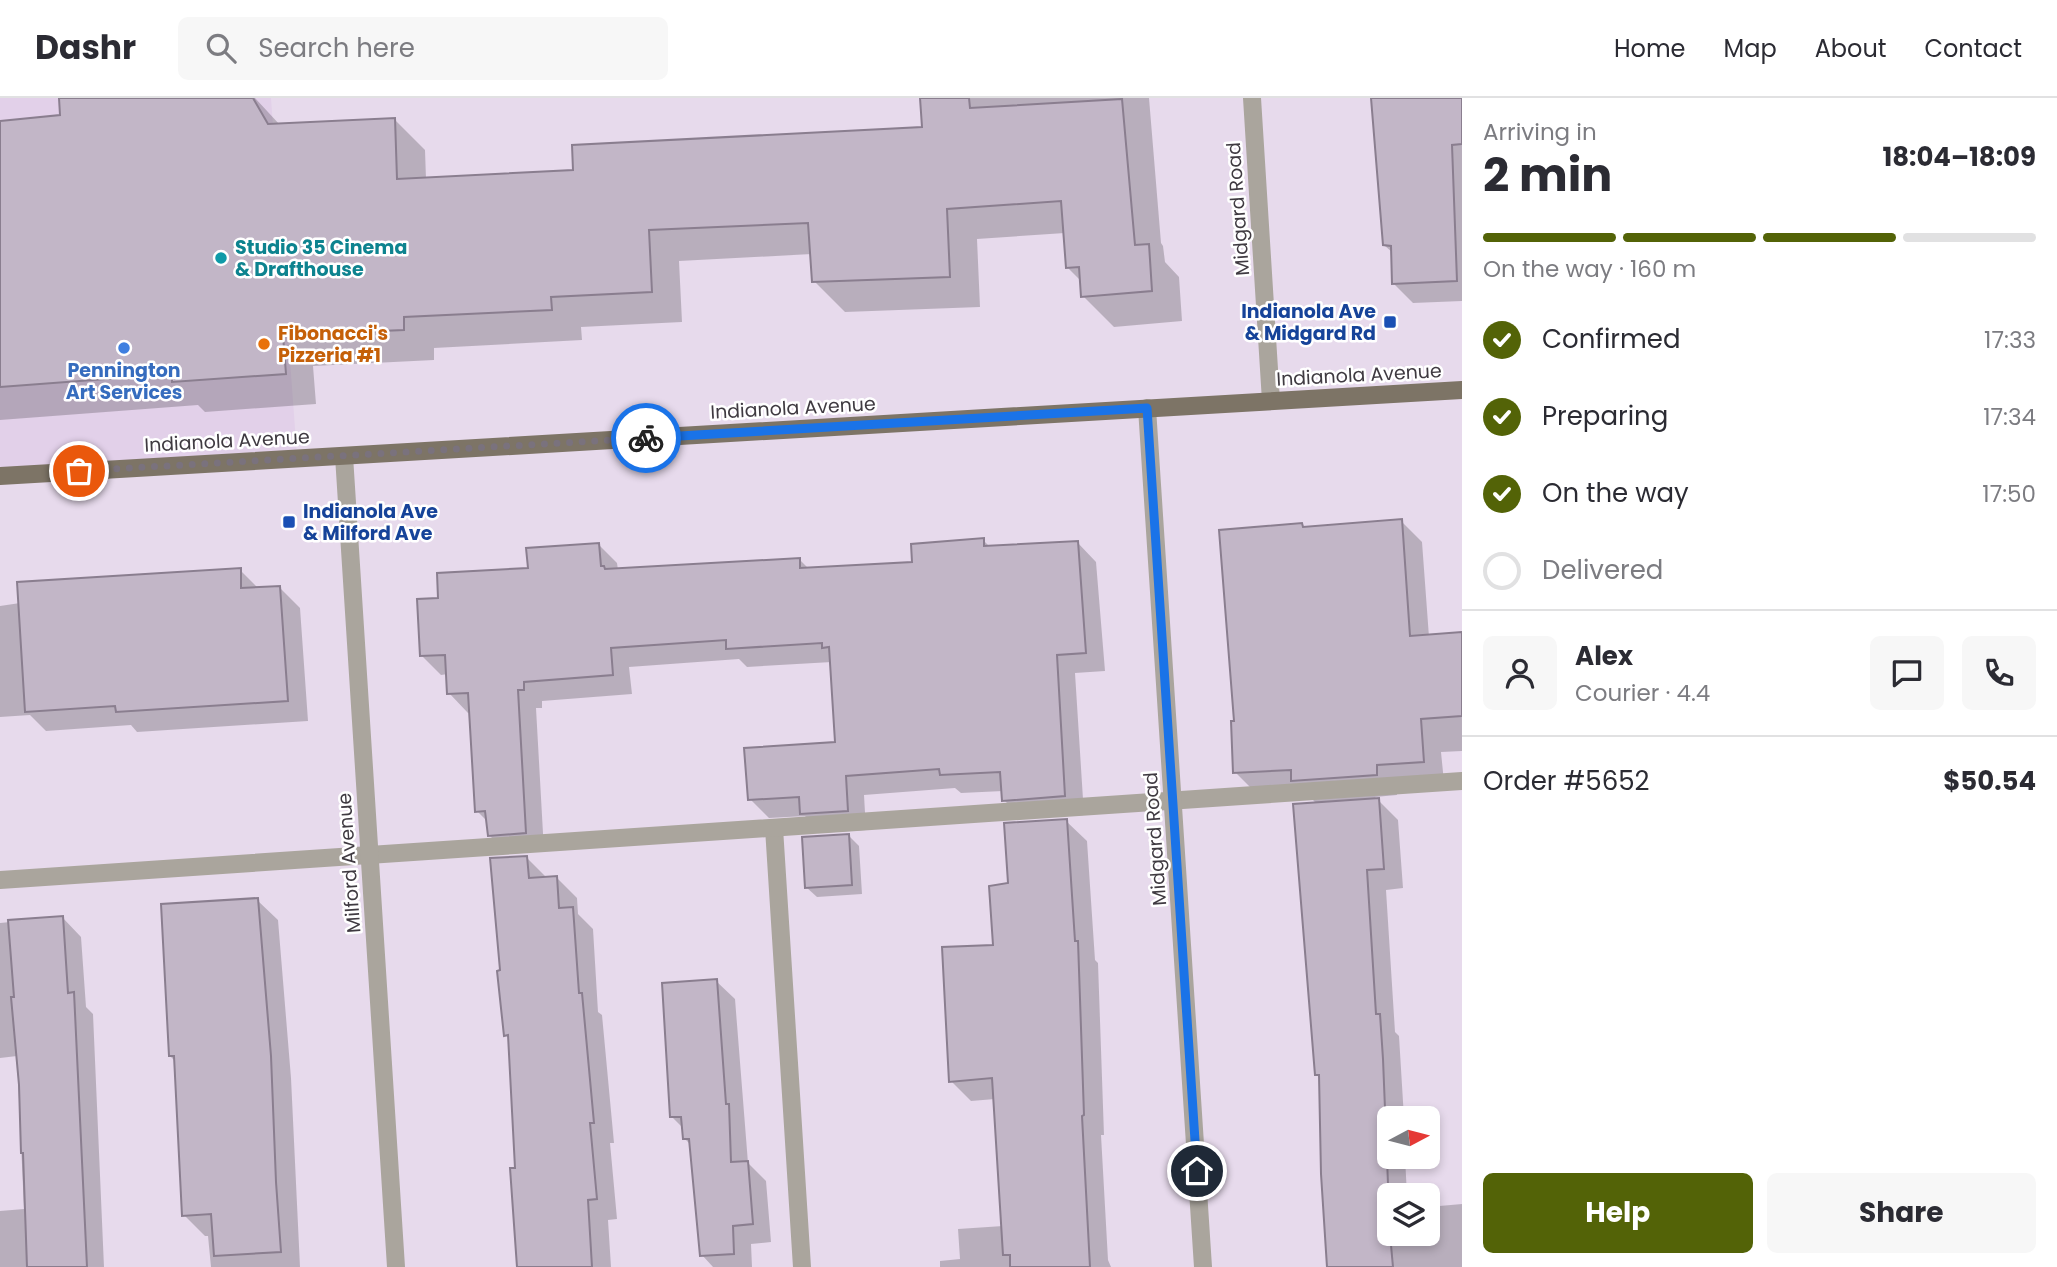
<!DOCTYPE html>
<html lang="en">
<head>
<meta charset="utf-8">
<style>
  :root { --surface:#fff; --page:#f7f7f7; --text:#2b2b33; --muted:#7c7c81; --line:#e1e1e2; --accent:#536307 }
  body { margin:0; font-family:Poppins,sans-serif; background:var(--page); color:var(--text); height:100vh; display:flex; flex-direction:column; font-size:26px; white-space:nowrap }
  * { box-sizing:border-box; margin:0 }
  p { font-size:23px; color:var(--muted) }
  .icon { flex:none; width:38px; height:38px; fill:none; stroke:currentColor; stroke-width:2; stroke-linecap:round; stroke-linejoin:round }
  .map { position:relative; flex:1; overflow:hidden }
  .details { display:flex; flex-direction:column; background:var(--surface); width:595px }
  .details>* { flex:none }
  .needle { width:46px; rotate:83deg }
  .fabs { position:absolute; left:1377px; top:1008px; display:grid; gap:14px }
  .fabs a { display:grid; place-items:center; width:63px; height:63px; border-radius:10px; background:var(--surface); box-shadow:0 4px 10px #0003; font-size:35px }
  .pin { position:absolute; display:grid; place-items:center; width:60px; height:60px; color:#fff; margin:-30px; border:4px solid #fff; border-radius:50%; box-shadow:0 2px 7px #0007 }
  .courier { position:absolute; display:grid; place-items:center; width:70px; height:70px; margin:-35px; border:5px solid #1a73e8; border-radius:50%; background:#fff; color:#222; box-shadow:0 2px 9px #0007 }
  .overview em { font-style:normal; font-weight:700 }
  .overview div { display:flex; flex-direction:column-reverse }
  .overview { display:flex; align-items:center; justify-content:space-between; height:119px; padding:0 21px }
  h1 { font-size:46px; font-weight:700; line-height:52px }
  .bar { display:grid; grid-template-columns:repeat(4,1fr); gap:10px 7px; align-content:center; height:84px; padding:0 21px }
  .bar i { height:9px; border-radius:5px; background:var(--line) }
  .bar .selected { background:var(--accent) }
  .bar p { grid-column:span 4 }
  .line { display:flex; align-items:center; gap:18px; padding:0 21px; border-top:2px solid var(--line) }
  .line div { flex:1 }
  .round { display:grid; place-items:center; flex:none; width:74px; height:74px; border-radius:10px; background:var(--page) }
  ol { padding:0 21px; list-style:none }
  li { display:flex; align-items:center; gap:21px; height:77px }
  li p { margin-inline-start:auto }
  li .icon { padding:7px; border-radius:50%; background:var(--accent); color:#fff; stroke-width:4 }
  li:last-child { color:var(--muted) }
  li i { width:38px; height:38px; border:4px solid var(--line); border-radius:50% }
  .cta { display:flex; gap:14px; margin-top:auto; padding:14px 21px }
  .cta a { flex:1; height:80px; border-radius:10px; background:var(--accent); color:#fff; font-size:28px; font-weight:700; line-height:80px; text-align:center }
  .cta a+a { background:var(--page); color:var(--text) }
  header { display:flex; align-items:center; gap:42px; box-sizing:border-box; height:98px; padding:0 35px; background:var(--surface); border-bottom:2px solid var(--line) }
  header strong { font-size:33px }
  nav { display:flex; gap:38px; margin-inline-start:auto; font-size:24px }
  .search { width:490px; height:63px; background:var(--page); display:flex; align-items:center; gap:18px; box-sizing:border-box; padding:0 24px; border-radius:10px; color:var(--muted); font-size:26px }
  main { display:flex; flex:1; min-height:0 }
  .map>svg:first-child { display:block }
</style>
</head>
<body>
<header>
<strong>Dashr</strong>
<div class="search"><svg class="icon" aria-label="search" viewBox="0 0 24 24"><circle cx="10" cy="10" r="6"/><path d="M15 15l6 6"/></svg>Search here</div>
<nav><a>Home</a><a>Map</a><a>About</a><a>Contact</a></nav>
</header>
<main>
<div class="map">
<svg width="1462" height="1169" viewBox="0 0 1462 1169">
  <rect width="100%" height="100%" fill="#e7daec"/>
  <path fill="#e2d0e9" d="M 0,0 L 271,0 L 297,358 L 0,377 Z"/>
  <g fill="#0003">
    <path d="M 61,0 L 255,0 L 280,27 L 394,21 L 425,52 L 426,81 L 575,73 L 924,31 L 922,0 L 1149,0 L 1161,145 L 1163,148 L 1165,164 L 1179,179 L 1182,223 L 1114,229 L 1083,198 L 1082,184 L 1068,170 L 1065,135 L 977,141 L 980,209 L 845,214 L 814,183 L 812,156 L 679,163 L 682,224 L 581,229 L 582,242 L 434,250 L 434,262 L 313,268 L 316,306 L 205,314 L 198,307 L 0,322 L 0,25 L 62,18 Z"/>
    <path d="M 1373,0 L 1462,0 L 1462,203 L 1413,205 L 1393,185 L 1393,155 L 1384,147 Z"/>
    <path d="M 1401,423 L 1422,444 L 1429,539 L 1462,536 L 1462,653 L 1441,654 L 1444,684 L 1396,687 L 1397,697 L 1375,699 L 1398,722 L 1403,790 L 1386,792 L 1395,934 L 1399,938 L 1404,1020 L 1390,1020 L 1390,1059 L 1405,1059 L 1407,1097 L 1390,1097 L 1390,1136 L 1428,1136 L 1428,1109 L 1462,1106 L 1462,1169 L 1333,1169 L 1320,980 L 1317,977 L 1317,706 L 1303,692 L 1256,695 L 1235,674 L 1236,625 L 1302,427 L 1305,430 Z"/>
    <path d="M 983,442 L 991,450 L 1077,444 L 1096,464 L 1105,573 L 1075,575 L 1084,717 L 1023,721 L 1004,702 L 1003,693 L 961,695 L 955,690 L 864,697 L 866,732 L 821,735 L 805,718 L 769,720 L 750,701 L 836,646 L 832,564 L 747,569 L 739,561 L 629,569 L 632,596 L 542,603 L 542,610 L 536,610 L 544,753 L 508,756 L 489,737 L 488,724 L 477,713 L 471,614 L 468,615 L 449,595 L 448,576 L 441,577 L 422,558 L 440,502 L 598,446 L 617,465 L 618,472 L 799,461 L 809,471 L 914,466 Z"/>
    <path d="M 240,472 L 259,491 L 280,490 L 300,510 L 308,623 L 137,634 L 131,627 L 46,633 L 30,617 L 0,619 L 0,508 Z"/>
    <path d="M 1066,723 L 1087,743 L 1095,862 L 1098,865 L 1104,1037 L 1101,1037 L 1108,1162 L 1111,1169 L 940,1169 L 940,1163 L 960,1161 L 958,1131 L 1003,1128 L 995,1001 L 971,1003 L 951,983 L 995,848 L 1010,786 Z"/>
    <path d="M 849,738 L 859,748 L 862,796 L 817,799 L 806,789 Z"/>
    <path d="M 527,760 L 547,780 L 556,779 L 577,800 L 578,816 L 593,831 L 598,914 L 602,917 L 614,1045 L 610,1045 L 617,1121 L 608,1122 L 611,1169 L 519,1169 L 517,1071 L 510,941 L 506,937 L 502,874 Z"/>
    <path d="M 257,802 L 278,822 L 291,980 L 300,1169 L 211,1169 L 208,1138 L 205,1138 L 184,1117 L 176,964 L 170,958 Z"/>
    <path d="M 62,819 L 81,839 L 86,909 L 93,916 L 104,1169 L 0,1169 L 0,1113 L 24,1111 L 17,958 L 0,960 L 0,825 Z"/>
    <path d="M 716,883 L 735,901 L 748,1065 L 766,1083 L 771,1144 L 751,1146 L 752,1169 L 713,1169 L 702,1157 L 691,1047 L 685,1041 L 684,1031 L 672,1019 Z"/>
  </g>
  <g fill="#c2b6c7" stroke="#8a7e8f" stroke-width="2">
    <path d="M 59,0 L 253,0 L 268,26 L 395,20 L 397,81 L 573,72 L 572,47 L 922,29 L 920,0 L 969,0 L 970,10 L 1122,1 L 1135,147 L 1149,146 L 1152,193 L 1081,199 L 1079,169 L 1066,170 L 1061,103 L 947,111 L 950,179 L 812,184 L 808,125 L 649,132 L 652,194 L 551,199 L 552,212 L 404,219 L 404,232 L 283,237 L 286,276 L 172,284 L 172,276 L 0,289 L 0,23 L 60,17 Z"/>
    <path d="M 1371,0 L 1462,0 L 1462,46 L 1452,47 L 1457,183 L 1392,186 L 1391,148 L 1383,147 Z"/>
    <path d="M 1402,421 L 1410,538 L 1462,534 L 1462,618 L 1421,621 L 1424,664 L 1377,667 L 1377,677 L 1291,683 L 1291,672 L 1233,675 L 1231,623 L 1234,623 L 1219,432 L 1302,425 L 1303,429 Z"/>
    <path d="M 984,440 L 984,448 L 1078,443 L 1086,555 L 1057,557 L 1065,698 L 1002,703 L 1000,674 L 940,677 L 939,671 L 846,678 L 848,713 L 800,716 L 799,699 L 748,702 L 744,650 L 835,644 L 829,549 L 822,550 L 822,545 L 726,551 L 726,542 L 611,550 L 613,577 L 524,584 L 524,592 L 518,592 L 526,735 L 488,738 L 485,713 L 475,714 L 468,595 L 447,596 L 445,557 L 420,558 L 417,501 L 438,500 L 437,475 L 528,470 L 526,450 L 599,445 L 601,468 L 604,468 L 605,471 L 800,460 L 800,470 L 912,464 L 911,446 Z"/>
    <path d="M 241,470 L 241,490 L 280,488 L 288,603 L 116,614 L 115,608 L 25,614 L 17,484 Z"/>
    <path d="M 1379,700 L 1384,771 L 1367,772 L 1376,916 L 1380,916 L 1383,961 L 1390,1136 L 1393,1169 L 1327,1169 L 1321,1076 L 1319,977 L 1315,977 L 1293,706 Z"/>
    <path d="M 1067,721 L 1075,843 L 1078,843 L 1084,1017 L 1082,1018 L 1090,1169 L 1010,1169 L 1010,1157 L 1003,1157 L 992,980 L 949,984 L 942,849 L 993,847 L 989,788 L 1008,785 L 1004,725 Z"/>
    <path d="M 849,736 L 852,787 L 805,790 L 802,739 Z"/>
    <path d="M 527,758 L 529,780 L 557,778 L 559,810 L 573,809 L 579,895 L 582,895 L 594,1025 L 590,1025 L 597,1101 L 588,1102 L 592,1169 L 517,1169 L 510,1070 L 515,1070 L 508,937 L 504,938 L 497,873 L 500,872 L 490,760 Z"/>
    <path d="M 258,800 L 271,958 L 276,1084 L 281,1154 L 214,1158 L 211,1116 L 182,1118 L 174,958 L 169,958 L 161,806 Z"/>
    <path d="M 63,818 L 68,895 L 74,894 L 87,1169 L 27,1169 L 23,1055 L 21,1055 L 19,987 L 11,899 L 14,899 L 8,822 Z"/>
    <path d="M 717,881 L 726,1006 L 729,1006 L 731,1064 L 748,1063 L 753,1126 L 733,1128 L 734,1156 L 700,1158 L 689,1041 L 683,1041 L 681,1019 L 670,1019 L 662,885 Z"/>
  </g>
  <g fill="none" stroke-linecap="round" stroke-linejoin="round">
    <g stroke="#aaa59d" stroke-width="18">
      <path d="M 774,730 L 802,1169"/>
      <path d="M 0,782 L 1462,683"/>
    </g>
    <g stroke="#aaa59d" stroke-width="18">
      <path d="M 1252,0 L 1271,303"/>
      <path d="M 1147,310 L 1203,1169"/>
      <path d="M 344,358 L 396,1169"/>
    </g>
    <path stroke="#7d7466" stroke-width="18" d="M 0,378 L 1462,292"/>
  </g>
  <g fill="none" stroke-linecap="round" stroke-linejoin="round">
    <path stroke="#7a727d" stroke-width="7" stroke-dasharray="0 12.6" d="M 79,373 L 646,340"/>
    <path stroke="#1a73e8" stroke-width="9" d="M 646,340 L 1147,310 L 1197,1073"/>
  </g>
  <circle fill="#0f9aa8" stroke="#fff" stroke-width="2.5" cx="221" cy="160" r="7"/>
  <g fill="#1a4fb4" stroke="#fff" stroke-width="2.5">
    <rect x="1383" y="217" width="14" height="14" rx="3.5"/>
    <rect x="282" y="417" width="14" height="14" rx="3.5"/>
  </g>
  <circle fill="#e8710a" stroke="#fff" stroke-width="2.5" cx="264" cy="246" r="7"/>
  <circle fill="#3f7fe0" stroke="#fff" stroke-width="2.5" cx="124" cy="250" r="7"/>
  <g text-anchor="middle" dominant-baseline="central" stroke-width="5" stroke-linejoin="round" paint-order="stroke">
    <g font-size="19" fill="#3f3a41" stroke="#fff">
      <text transform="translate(1238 111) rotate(-94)">Midgard Road</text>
      <text transform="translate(1359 277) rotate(-3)">Indianola Avenue</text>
      <text transform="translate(793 310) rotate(-3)">Indianola Avenue</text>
      <text transform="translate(227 343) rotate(-3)">Indianola Avenue</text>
      <text transform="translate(1155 741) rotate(-94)">Midgard Road</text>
      <text transform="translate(349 765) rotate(-94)">Milford Avenue</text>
    </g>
    <g font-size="19" font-weight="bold" fill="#0d838f" stroke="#fff" text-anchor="start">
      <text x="235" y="149">Studio 35 Cinema<tspan x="235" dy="22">&amp; Drafthouse</tspan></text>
    </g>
    <g font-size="19" font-weight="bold" fill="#164399" stroke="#fff" text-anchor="end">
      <text x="1376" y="213">Indianola Ave<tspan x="1376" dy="22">&amp; Midgard Rd</tspan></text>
      <text x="303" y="413" text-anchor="start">Indianola Ave<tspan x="303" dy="22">&amp; Milford Ave</tspan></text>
    </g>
    <g font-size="19" font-weight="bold" fill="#c56008" stroke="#fff" text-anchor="start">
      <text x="278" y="235">Fibonacci's<tspan x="278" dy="22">Pizzeria #1</tspan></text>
    </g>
    <g font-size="19" font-weight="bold" fill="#366cbe" stroke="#fff">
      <text x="124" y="272">Pennington<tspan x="124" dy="22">Art Services</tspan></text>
    </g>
  </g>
</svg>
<div class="fabs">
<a><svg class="needle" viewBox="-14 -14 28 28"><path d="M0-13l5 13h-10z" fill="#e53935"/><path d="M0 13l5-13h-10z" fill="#7c7c81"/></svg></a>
<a><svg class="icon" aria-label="layers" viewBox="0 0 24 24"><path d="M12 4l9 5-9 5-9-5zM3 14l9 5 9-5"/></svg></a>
</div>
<div class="pin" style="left:79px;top:373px;background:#ea580c"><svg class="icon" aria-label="bag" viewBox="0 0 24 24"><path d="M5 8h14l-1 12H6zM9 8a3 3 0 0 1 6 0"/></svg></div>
<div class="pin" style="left:1197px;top:1073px;background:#1f2937"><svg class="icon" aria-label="home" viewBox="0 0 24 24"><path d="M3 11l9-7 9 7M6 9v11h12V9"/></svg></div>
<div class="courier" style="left:646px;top:340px"><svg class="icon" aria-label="bike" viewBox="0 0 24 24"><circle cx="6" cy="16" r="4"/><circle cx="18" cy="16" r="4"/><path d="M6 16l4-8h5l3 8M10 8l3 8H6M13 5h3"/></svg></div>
</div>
<section class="details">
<div class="overview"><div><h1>2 min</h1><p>Arriving in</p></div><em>18:04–18:09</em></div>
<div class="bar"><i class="selected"></i><i class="selected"></i><i class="selected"></i><i></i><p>On the way · 160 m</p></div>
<ol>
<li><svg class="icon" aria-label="check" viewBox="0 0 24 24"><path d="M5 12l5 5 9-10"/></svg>Confirmed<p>17:33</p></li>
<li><svg class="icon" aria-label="check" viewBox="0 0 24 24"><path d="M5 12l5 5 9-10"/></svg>Preparing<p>17:34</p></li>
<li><svg class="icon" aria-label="check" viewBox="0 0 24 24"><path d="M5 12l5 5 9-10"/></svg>On the way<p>17:50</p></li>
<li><i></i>Delivered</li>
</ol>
<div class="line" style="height:126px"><a class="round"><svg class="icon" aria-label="person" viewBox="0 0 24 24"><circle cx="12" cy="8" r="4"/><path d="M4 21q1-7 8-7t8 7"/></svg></a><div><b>Alex</b><p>Courier · 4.4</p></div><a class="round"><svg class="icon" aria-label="chat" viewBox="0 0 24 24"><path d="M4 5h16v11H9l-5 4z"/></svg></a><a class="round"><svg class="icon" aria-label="phone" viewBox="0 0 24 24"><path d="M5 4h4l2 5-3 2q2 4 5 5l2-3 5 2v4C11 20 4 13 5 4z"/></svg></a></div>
<div class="line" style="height:91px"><div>Order #5652</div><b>$50.54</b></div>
<div class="cta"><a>Help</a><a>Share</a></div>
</section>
</main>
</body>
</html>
